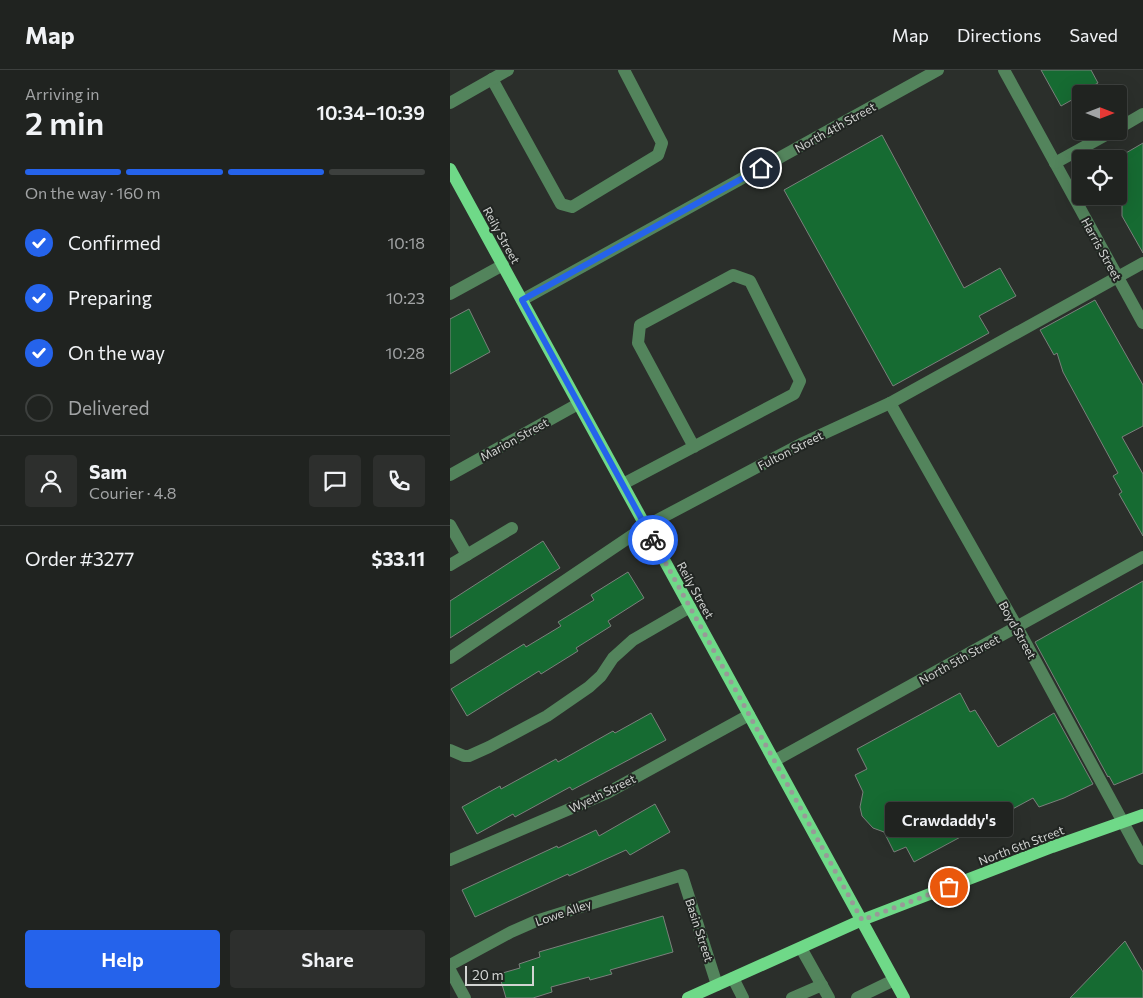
<!DOCTYPE html>
<html lang="en">
<head>
<meta charset="utf-8">
<style>
  :root { --surface:#202320; --page:#2d2f2d; --text:#f1f3f6; --muted:#a2a4a5; --line:#3d403e; --accent:#2563eb }
  body { margin:0; font-family:Commissioner,sans-serif; background:var(--page); color:var(--text); height:100vh; display:flex; flex-direction:column; font-size:19px; white-space:nowrap }
  * { box-sizing:border-box; margin:0 }
  p { font-size:16px; color:var(--muted) }
  .icon { flex:none; width:28px; height:28px; fill:none; stroke:currentColor; stroke-width:2; stroke-linecap:round; stroke-linejoin:round }
  .map { position:relative; flex:1; overflow:hidden }
  .details { display:flex; flex-direction:column; background:var(--surface); width:450px }
  .details>* { flex:none }
  .needle { width:32px; rotate:90deg }
  .tools { position:absolute; left:622px; top:15px; display:grid; gap:10px }
  .tools a { display:grid; place-items:center; width:55px; height:55px; border-radius:5px; background:var(--surface); box-shadow:0 5px 20px #0002,0 0 0 1px var(--line); font-size:25px }
  .scale { position:absolute; left:15px; bottom:12px; width:69px; box-sizing:border-box; padding-left:5px; border:2px solid #d2d4d2; border-top:0; font-size:14px; line-height:18px; white-space:nowrap; color:#d2d4d2; -webkit-text-stroke:4px #212522; paint-order:stroke }
  .pin { position:absolute; display:grid; place-items:center; width:42px; height:42px; color:#fff; margin:-21px; border:2px solid #fff; border-radius:50%; box-shadow:0 1px 5px #0007 }
  .courier { position:absolute; display:grid; place-items:center; width:50px; height:50px; margin:-25px; border:4px solid #2563eb; border-radius:50%; background:#fff; color:#222; box-shadow:0 1px 6px #0007 }
  .bubble { position:absolute; height:35px; border-radius:5px; background:var(--surface); box-shadow:0 5px 20px #0002,0 0 0 1px var(--line); font-size:16px; font-weight:600; line-height:35px; text-align:center }
  .summary em { font-style:normal; font-weight:600 }
  .summary div { display:flex; flex-direction:column-reverse }
  .summary { display:flex; align-items:center; justify-content:space-between; height:85px; padding:0 25px }
  h1 { font-size:32px; font-weight:600; line-height:38px }
  .bar { display:grid; grid-template-columns:repeat(4,1fr); gap:8px 5px; align-content:center; height:60px; padding:0 25px }
  .bar i { height:6px; border-radius:4px; background:var(--line) }
  .bar .selected { background:var(--accent) }
  .bar p { grid-column:span 4 }
  .line { display:flex; align-items:center; gap:12px; padding:0 25px; border-top:1px solid var(--line) }
  .line div { flex:1 }
  .round { display:grid; place-items:center; flex:none; width:52px; height:52px; border-radius:5px; background:var(--page) }
  ol { padding:0 25px; list-style:none }
  li { display:flex; align-items:center; gap:15px; height:55px }
  li p { margin-inline-start:auto }
  li .icon { padding:5px; border-radius:50%; background:var(--accent); color:#fff; stroke-width:4 }
  li:last-child { color:var(--muted) }
  li i { width:28px; height:28px; border:2px solid var(--line); border-radius:50% }
  .action { display:flex; gap:10px; margin-top:auto; padding:10px 25px }
  .action a { flex:1; height:58px; border-radius:5px; background:var(--accent); color:#fff; font-size:20px; font-weight:600; line-height:58px; text-align:center }
  .action a+a { background:var(--page); color:var(--text) }
  header { display:flex; align-items:center; gap:30px; box-sizing:border-box; height:70px; padding:0 25px; background:var(--surface); border-bottom:1px solid var(--line) }
  header strong { font-size:24px }
  nav { display:flex; gap:28px; margin-inline-start:auto; font-size:18px }
  main { display:flex; flex:1; min-height:0 }
  .map>svg:first-child { display:block }
</style>
</head>
<body>
<header>
<strong>Map</strong>
<nav><a>Map</a><a>Directions</a><a>Saved</a></nav>
</header>
<main>
<section class="details">
<div class="summary"><div><h1>2 min</h1><p>Arriving in</p></div><em>10:34–10:39</em></div>
<div class="bar"><i class="selected"></i><i class="selected"></i><i class="selected"></i><i></i><p>On the way · 160 m</p></div>
<ol>
<li><svg class="icon" aria-label="check" viewBox="0 0 24 24"><path d="M5 12l5 5 9-10"/></svg>Confirmed<p>10:18</p></li>
<li><svg class="icon" aria-label="check" viewBox="0 0 24 24"><path d="M5 12l5 5 9-10"/></svg>Preparing<p>10:23</p></li>
<li><svg class="icon" aria-label="check" viewBox="0 0 24 24"><path d="M5 12l5 5 9-10"/></svg>On the way<p>10:28</p></li>
<li><i></i>Delivered</li>
</ol>
<div class="line" style="height:90px"><a class="round"><svg class="icon" aria-label="person" viewBox="0 0 24 24"><circle cx="12" cy="8" r="4"/><path d="M4 21q1-7 8-7t8 7"/></svg></a><div><b>Sam</b><p>Courier · 4.8</p></div><a class="round"><svg class="icon" aria-label="chat" viewBox="0 0 24 24"><path d="M4 5h16v11H9l-5 4z"/></svg></a><a class="round"><svg class="icon" aria-label="phone" viewBox="0 0 24 24"><path d="M5 4h4l2 5-3 2q2 4 5 5l2-3 5 2v4C11 20 4 13 5 4z"/></svg></a></div>
<div class="line" style="height:65px"><div>Order #3277</div><b>$33.11</b></div>
<div class="action"><a>Help</a><a>Share</a></div>
</section>
<div class="map">
<svg width="693" height="928" viewBox="0 0 693 928">
  <rect width="100%" height="100%" fill="#2b2f2b"/>
  <g fill="#166b32" stroke="#7b807c">
    <path d="M 591,0 L 641,0 L 648,13 L 635,20 L 636,22 L 611,36 Z"/>
    <path d="M 432,65 L 514,218 L 550,198 L 566,226 L 529,246 L 539,263 L 443,316 L 334,120 Z"/>
    <path d="M 693,73 L 693,183 L 672,146 L 672,123 L 669,124 L 669,87 Z"/>
    <path d="M 645,230 L 693,315 L 693,356 L 672,367 L 693,404 L 693,466 L 669,424 L 672,422 L 663,406 L 668,403 L 613,302 L 607,283 L 604,285 L 590,260 Z"/>
    <path d="M 19,239 L 40,282 L 0,304 L 0,249 Z"/>
    <path d="M 93,471 L 110,498 L 0,568 L 0,531 Z"/>
    <path d="M 178,502 L 194,528 L 158,551 L 161,556 L 126,578 L 128,581 L 91,604 L 89,601 L 17,646 L 1,619 L 74,574 L 76,577 L 111,556 L 108,552 L 144,530 L 141,525 Z"/>
    <path d="M 693,511 L 693,703 L 664,715 L 659,706 L 658,707 L 585,572 Z"/>
    <path d="M 510,623 L 520,642 L 525,640 L 548,677 L 604,643 L 643,714 L 614,728 L 589,737 L 583,728 L 464,792 L 456,777 L 444,782 L 434,762 L 423,758 L 412,746 L 410,737 L 413,722 L 405,705 L 417,699 L 407,679 Z"/>
    <path d="M 201,643 L 216,670 L 122,720 L 120,717 L 65,747 L 63,744 L 27,764 L 12,737 L 50,716 L 51,719 L 106,689 L 108,692 L 163,661 L 165,663 Z"/>
    <path d="M 205,734 L 220,762 L 180,785 L 176,780 L 119,806 L 118,804 L 25,847 L 12,820 L 107,776 L 108,778 L 146,760 L 149,766 Z"/>
    <path d="M 213,846 L 223,882 L 160,900 L 162,904 L 140,910 L 139,907 L 101,917 L 102,922 L 83,928 L 56,928 L 49,904 L 70,898 L 69,894 L 90,887 L 89,882 Z"/>
    <path d="M 675,871 L 693,902 L 693,928 L 620,928 Z"/>
  </g>
  <g fill="none" stroke-linecap="round" stroke-linejoin="round">
    <g stroke="#53845c" stroke-width="12">
      <path d="M 554,0 L 693,253"/>
      <path d="M 42,9 L 111,134 L 122,137 L 208,85 L 212,73 L 174,0"/>
      <path d="M 0,33 L 58,0"/>
      <path d="M 669,58 L 693,44"/>
      <path d="M 605,93 L 663,61"/>
      <path d="M 0,224 L 53,195"/>
      <path d="M 72,230 L 488,0"/>
      <path d="M 440,333 L 567,557 L 693,789"/>
      <path d="M 0,405 L 128,334"/>
      <path d="M 173,414 L 344,324 L 350,311 L 300,211 L 283,205 L 190,255 L 188,273 L 244,377"/>
      <path d="M 0,455 L 17,485"/>
      <path d="M 0,495 L 62,458"/>
      <path d="M 0,588 L 196,456 L 351,374 L 440,333 L 693,193"/>
      <path d="M 0,680 L 14,686 L 19,686 L 39,677 L 97,646 L 139,617 L 151,606 L 163,588 L 183,570 L 240,537"/>
      <path d="M 324,691 L 693,487"/>
      <path d="M 0,790 L 157,723 L 299,645"/>
      <path d="M 351,878 L 379,928"/>
      <path d="M 0,895 L 61,862 L 86,851 L 232,805 L 267,915"/>
      <path d="M 0,900 L 15,928"/>
      <path d="M 283,908 L 293,928"/>
      <path d="M 342,928 L 372,915"/>
      <path d="M 407,928 L 444,910"/>
    </g>
    <g stroke="#6fd988" stroke-width="12">
      <path d="M 0,99 L 454,928"/>
      <path d="M 238,928 L 412,850 L 602,777 L 693,745"/>
    </g>
  </g>
  <g fill="none" stroke-linecap="round" stroke-linejoin="round">
    <path stroke="#989a98" stroke-width="5" stroke-dasharray="0 9" d="M 203,470 L 412,850 L 499,817"/>
    <path stroke="#2563eb" stroke-width="6" d="M 203,470 L 72,230 L 311,98"/>
  </g>
  <g text-anchor="middle" dominant-baseline="central" stroke-width="4" stroke-linejoin="round" paint-order="stroke">
    <g font-size="12" fill="#d2d4d2" stroke="#212522">
      <text transform="translate(385 57) rotate(-29)">North 4th Street</text>
      <text transform="translate(52 165) rotate(61)">Reily Street</text>
      <text transform="translate(652 179) rotate(61)">Harris Street</text>
      <text transform="translate(64 369) rotate(-29)">Marion Street</text>
      <text transform="translate(340 380) rotate(-27)">Fulton Street</text>
      <text transform="translate(246 520) rotate(61)">Reily Street</text>
      <text transform="translate(568 560) rotate(61)">Boyd Street</text>
      <text transform="translate(509 589) rotate(-29)">North 5th Street</text>
      <text transform="translate(152 723) rotate(-26)">Wyeth Street</text>
      <text transform="translate(571 775) rotate(-21)">North 6th Street</text>
      <text transform="translate(113 842) rotate(-19)">Lowe Alley</text>
      <text transform="translate(250 860) rotate(72)">Basin Street</text>
    </g>
  </g>
</svg>
<div class="tools">
<a><svg class="needle" viewBox="-14 -14 28 28"><path d="M0-13l5 13h-10z" fill="#e53935"/><path d="M0 13l5-13h-10z" fill="#a2a4a5"/></svg></a>
<a><svg class="icon" aria-label="locate" viewBox="0 0 24 24"><circle cx="12" cy="12" r="6"/><path d="M12 2v4M12 18v4M2 12h4M18 12h4"/></svg></a>
</div>
<div class="scale">20 m</div>
<div class="pin" style="left:499px;top:817px;background:#ea580c"><svg class="icon" aria-label="bag" viewBox="0 0 24 24"><path d="M5 8h14l-1 12H6zM9 8a3 3 0 0 1 6 0"/></svg></div>
<div class="pin" style="left:311px;top:98px;background:#1f2937"><svg class="icon" aria-label="home" viewBox="0 0 24 24"><path d="M3 11l9-7 9 7M6 9v11h12V9"/></svg></div>
<div class="courier" style="left:203px;top:470px"><svg class="icon" aria-label="bike" viewBox="0 0 24 24"><circle cx="6" cy="16" r="4"/><circle cx="18" cy="16" r="4"/><path d="M6 16l4-8h5l3 8M10 8l3 8H6M13 5h3"/></svg></div>
<div class="bubble" style="left:435px;top:732px;width:128px">Crawdaddy's</div>
</div>
</main>
</body>
</html>
